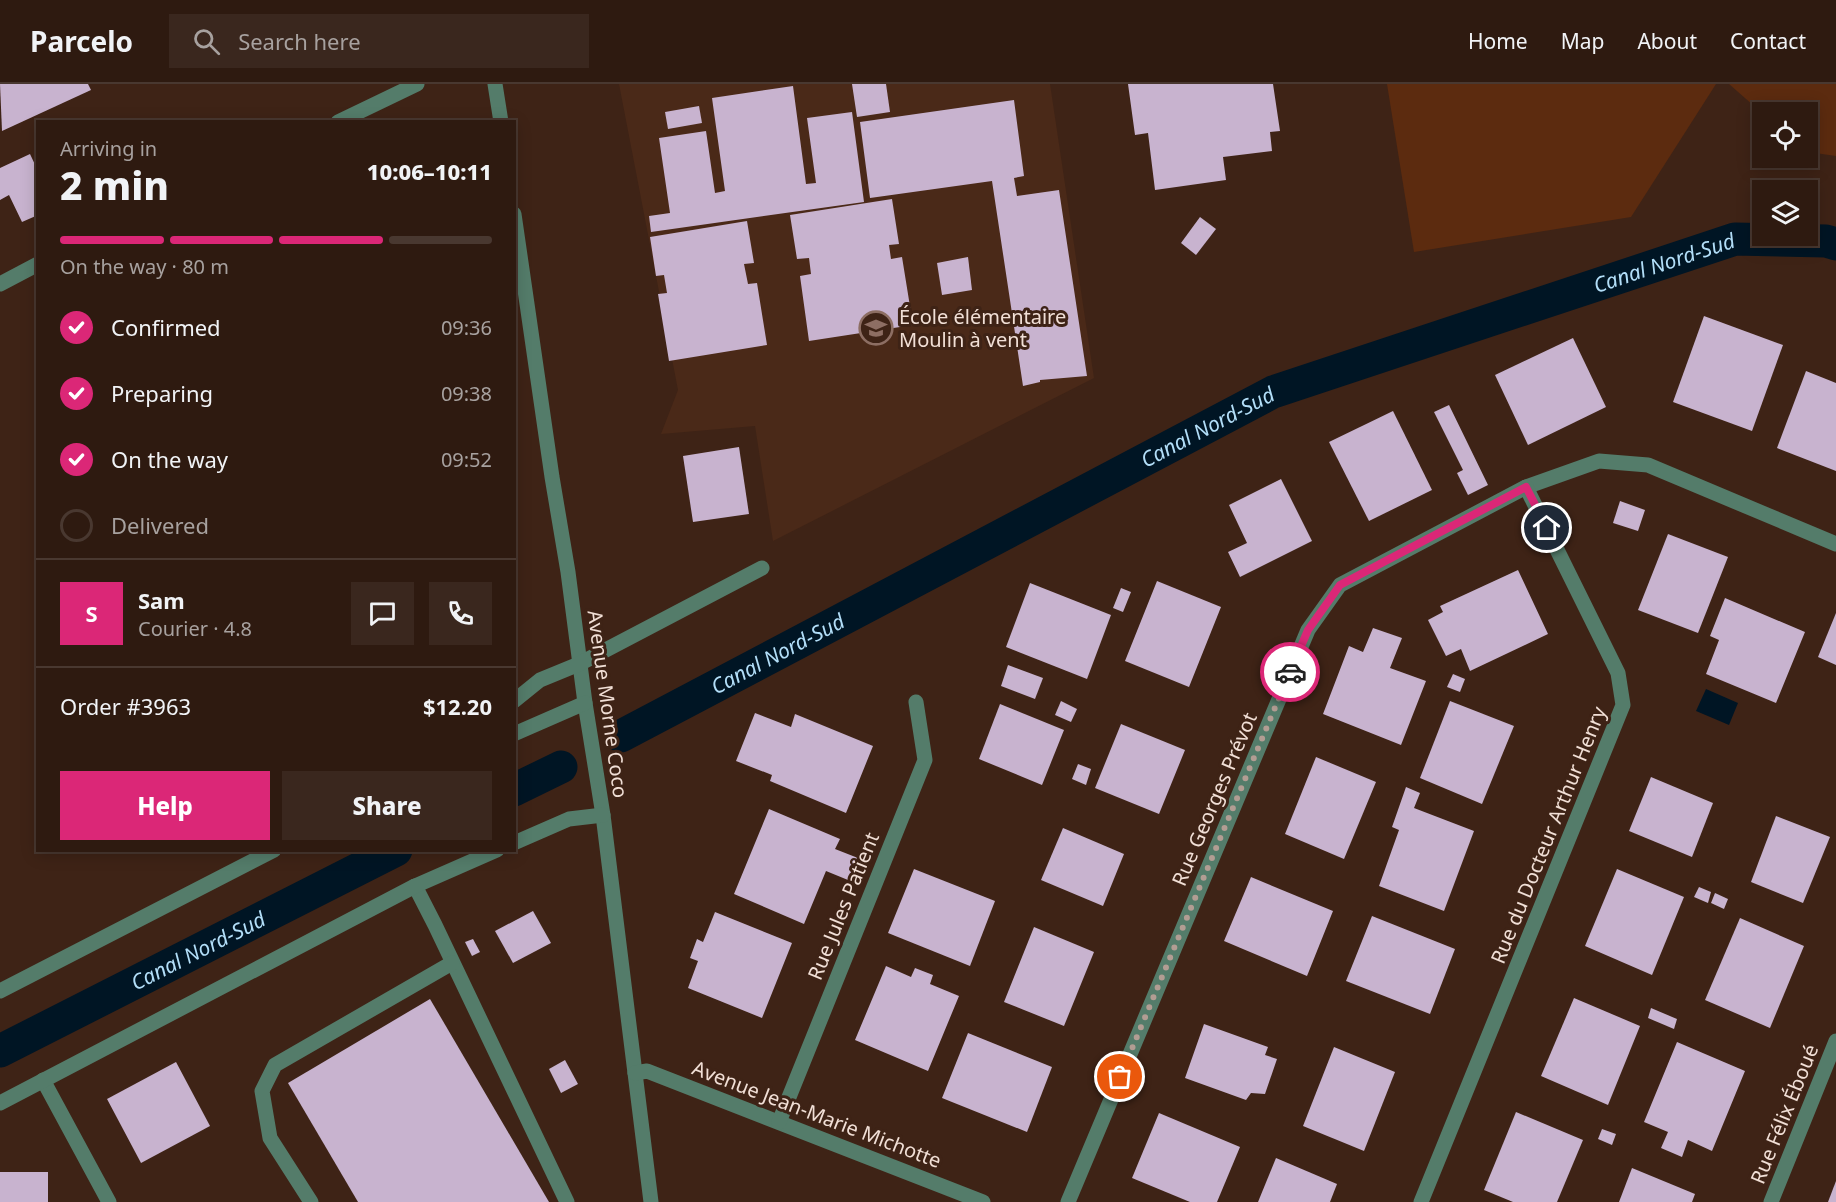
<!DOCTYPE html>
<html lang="en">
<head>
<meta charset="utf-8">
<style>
  :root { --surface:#2e1a10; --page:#3a271e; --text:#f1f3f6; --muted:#a7a19f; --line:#493830; --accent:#db2777 }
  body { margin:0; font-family:"Noto Sans",sans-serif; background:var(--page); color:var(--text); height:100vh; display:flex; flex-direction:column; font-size:22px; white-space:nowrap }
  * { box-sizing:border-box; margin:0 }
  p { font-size:20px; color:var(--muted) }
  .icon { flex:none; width:33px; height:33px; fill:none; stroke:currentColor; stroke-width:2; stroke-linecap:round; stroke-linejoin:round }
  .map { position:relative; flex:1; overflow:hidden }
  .panel { position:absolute; left:36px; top:36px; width:480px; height:732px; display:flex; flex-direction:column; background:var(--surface); border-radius:0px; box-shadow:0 3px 15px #0003,0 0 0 2px var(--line) }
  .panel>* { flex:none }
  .buttons { position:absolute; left:1752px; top:18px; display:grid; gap:12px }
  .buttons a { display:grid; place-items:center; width:66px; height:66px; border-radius:0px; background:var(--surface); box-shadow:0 3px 15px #0003,0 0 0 2px var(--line); font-size:30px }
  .pin { position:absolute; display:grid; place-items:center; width:51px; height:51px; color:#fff; margin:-26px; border:3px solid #fff; border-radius:50%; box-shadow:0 2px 6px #0007 }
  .courier { position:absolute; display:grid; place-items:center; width:60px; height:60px; margin:-30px; border:4px solid #db2777; border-radius:50%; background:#fff; color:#222; box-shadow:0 2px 8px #0007 }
  .headline em { font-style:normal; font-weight:800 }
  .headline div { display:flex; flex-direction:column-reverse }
  .headline { display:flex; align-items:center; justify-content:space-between; height:102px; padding:0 24px }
  h1 { font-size:39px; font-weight:800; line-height:45px }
  .bar { display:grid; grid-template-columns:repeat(4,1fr); gap:9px 6px; align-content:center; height:72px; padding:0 24px }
  .bar i { height:8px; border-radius:4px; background:var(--line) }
  .bar .current { background:var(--accent) }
  .bar p { grid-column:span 4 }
  .line { display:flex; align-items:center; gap:15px; padding:0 24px; border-top:2px solid var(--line) }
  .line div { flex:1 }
  .round { display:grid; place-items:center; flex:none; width:63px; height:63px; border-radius:0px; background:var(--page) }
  ol { padding:0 24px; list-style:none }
  li { display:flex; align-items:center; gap:18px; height:66px }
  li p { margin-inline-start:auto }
  li .icon { padding:6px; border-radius:50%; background:var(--accent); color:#fff; stroke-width:4 }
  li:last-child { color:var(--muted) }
  li i { width:33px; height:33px; border:3px solid var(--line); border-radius:50% }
  .button { display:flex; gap:12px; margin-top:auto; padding:12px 24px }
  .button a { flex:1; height:69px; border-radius:0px; background:var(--accent); color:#fff; font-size:24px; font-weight:800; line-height:69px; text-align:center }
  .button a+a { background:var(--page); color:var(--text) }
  header { display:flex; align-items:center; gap:36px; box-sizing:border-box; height:84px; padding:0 30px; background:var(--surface); border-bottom:2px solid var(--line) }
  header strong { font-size:28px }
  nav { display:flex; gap:33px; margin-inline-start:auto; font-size:21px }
  .search { width:420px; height:54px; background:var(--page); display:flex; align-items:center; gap:15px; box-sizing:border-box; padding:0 21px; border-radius:0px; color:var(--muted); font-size:22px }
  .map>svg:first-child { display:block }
</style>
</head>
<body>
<header>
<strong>Parcelo</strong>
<div class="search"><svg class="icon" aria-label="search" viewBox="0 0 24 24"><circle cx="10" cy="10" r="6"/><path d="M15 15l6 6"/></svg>Search here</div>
<nav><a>Home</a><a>Map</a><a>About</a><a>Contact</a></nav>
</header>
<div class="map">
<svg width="1836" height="1118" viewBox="0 0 1836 1118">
  <rect width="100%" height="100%" fill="#3e2316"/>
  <path fill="#4a2918" d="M 619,0 L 1050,0 L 1094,294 L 773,457 L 755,342 L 661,350 L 678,306 Z"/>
  <g fill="#5c2b0f">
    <path d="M 1387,0 L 1716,0 L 1631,133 L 1414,168 Z"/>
    <path d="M 1729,0 L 1836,0 L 1836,72 L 1808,68 L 1808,28 L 1762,29 Z"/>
  </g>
  <path fill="#001524" d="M 1706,605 L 1738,619 L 1729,641 L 1696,627 Z"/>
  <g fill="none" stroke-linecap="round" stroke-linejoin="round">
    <g stroke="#001524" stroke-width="33">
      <path id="s1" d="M 621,652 L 1273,308 L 1735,155 L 1826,157 L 1836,160"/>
      <path d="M 514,706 L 561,683"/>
      <path id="s2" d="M 0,967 L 396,766"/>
    </g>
  </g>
  <g fill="#c8b3cf">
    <path d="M 0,0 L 88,0 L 91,6 L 2,47 Z"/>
    <path d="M 852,0 L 886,0 L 890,28 L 857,33 Z"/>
    <path d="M 1128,0 L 1273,0 L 1280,47 L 1270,48 L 1272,67 L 1223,73 L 1226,96 L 1155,106 L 1148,49 L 1135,51 Z"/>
    <path d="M 793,2 L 806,100 L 816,99 L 807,34 L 852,28 L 864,118 L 651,148 L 649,132 L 670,129 L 659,54 L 706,47 L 715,109 L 725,107 L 712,14 Z"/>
    <path d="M 1014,16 L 1024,92 L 1014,94 L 1017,112 L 1059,106 L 1087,292 L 1040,296 L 1040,298 L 1023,302 L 992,97 L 870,114 L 860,38 Z"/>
    <path d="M 699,22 L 702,39 L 668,45 L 665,28 Z"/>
    <path d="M 30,70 L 38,87 L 38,131 L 22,138 L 9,111 L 0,116 L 0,84 Z"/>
    <path d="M 892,115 L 899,160 L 889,161 L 891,175 L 902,173 L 913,241 L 809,257 L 800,192 L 811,190 L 809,174 L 797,175 L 790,131 Z"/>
    <path d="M 1200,133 L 1216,145 L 1196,171 L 1181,159 Z"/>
    <path d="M 747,137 L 754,179 L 744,180 L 748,200 L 757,199 L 767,261 L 669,277 L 658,210 L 667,209 L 664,191 L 656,192 L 650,153 Z"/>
    <path d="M 968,173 L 972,206 L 942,211 L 937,179 Z"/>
    <path d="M 1704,232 L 1783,261 L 1752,347 L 1673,318 Z"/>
    <path d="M 1573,254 L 1606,323 L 1528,361 L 1495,291 Z"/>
    <path d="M 1806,287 L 1836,299 L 1836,387 L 1777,364 Z"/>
    <path d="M 1449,321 L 1488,401 L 1468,411 L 1457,389 L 1463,386 L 1434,328 Z"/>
    <path d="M 1393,327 L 1432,406 L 1369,437 L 1329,358 Z"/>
    <path d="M 739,363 L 749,430 L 693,438 L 683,372 Z"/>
    <path d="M 1281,395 L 1312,457 L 1240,493 L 1228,468 L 1247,459 L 1229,421 Z"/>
    <path d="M 1620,417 L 1645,426 L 1638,447 L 1613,439 Z"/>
    <path d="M 1668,450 L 1728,473 L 1698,549 L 1638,526 Z"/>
    <path d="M 1518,486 L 1548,550 L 1470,587 L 1461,565 L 1446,572 L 1428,536 L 1443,528 L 1440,522 Z"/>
    <path d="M 1157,497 L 1221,523 L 1189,603 L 1125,577 Z"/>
    <path d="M 1030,499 L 1111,531 L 1087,595 L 1006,563 Z"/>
    <path d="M 1121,504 L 1131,508 L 1123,528 L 1113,524 Z"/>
    <path d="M 1725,514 L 1805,548 L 1776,619 L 1706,590 L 1719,556 L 1710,552 Z"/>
    <path d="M 1836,529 L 1836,581 L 1818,573 Z"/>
    <path d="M 1373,544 L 1402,554 L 1390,584 L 1426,597 L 1401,661 L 1323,630 L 1349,562 L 1363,568 Z"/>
    <path d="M 1008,581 L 1043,594 L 1035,615 L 1001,602 Z"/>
    <path d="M 1453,590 L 1465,595 L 1460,608 L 1447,603 Z"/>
    <path d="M 1061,617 L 1077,625 L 1071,638 L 1055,631 Z"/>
    <path d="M 1450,617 L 1514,642 L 1482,720 L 1420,694 Z"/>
    <path d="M 1000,620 L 1064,646 L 1042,701 L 979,675 Z"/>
    <path d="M 755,629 L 791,643 L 795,630 L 873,662 L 846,729 L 770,697 L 772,691 L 736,677 Z"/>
    <path d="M 1121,640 L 1185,666 L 1159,730 L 1095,704 Z"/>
    <path d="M 1316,673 L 1376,698 L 1344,775 L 1285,750 Z"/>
    <path d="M 1078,680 L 1091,685 L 1086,701 L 1072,695 Z"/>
    <path d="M 1651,693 L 1713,719 L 1692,773 L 1629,747 Z"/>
    <path d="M 1406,703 L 1420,709 L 1414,724 L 1474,747 L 1444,827 L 1379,802 L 1399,746 L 1392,743 Z"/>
    <path d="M 769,725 L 840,755 L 835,765 L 858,774 L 848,796 L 826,787 L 804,840 L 734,810 Z"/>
    <path d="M 1776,732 L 1830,753 L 1803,819 L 1751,798 Z"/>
    <path d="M 1063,744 L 1124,770 L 1103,822 L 1041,796 Z"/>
    <path d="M 914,785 L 995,817 L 970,882 L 888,849 Z"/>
    <path d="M 1617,785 L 1684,813 L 1652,891 L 1585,862 Z"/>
    <path d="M 1251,793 L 1333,827 L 1307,892 L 1224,857 Z"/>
    <path d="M 1699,803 L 1711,808 L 1708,819 L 1694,813 Z"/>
    <path d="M 1715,809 L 1728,815 L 1724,825 L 1711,819 Z"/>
    <path d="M 533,827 L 551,859 L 513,879 L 495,847 Z"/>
    <path d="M 715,828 L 792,859 L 762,934 L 688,904 L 698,877 L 690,874 L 697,855 L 703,858 Z"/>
    <path d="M 1372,832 L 1455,865 L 1430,930 L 1346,897 Z"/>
    <path d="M 1740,834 L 1804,862 L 1770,944 L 1705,916 Z"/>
    <path d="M 1034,843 L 1094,868 L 1064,942 L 1004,918 Z"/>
    <path d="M 473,855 L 480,868 L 472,872 L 465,858 Z"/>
    <path d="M 886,882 L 911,893 L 915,884 L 933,891 L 930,900 L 959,912 L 928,987 L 855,956 Z"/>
    <path d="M 1574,914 L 1640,942 L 1608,1021 L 1541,992 Z"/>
    <path d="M 430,915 L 549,1118 L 358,1118 L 288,999 Z"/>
    <path d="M 1651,924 L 1677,935 L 1674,945 L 1648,934 Z"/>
    <path d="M 1204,940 L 1268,963 L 1265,971 L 1277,975 L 1265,1010 L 1251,1009 L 1246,1016 L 1185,994 Z"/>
    <path d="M 968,949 L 1052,983 L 1027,1048 L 942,1014 Z"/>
    <path d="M 1677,958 L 1745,987 L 1712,1067 L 1688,1056 L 1682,1073 L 1661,1064 L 1668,1048 L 1644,1038 Z"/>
    <path d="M 1334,963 L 1395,988 L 1364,1067 L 1303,1042 Z"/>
    <path d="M 565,976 L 578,1000 L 561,1009 L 549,985 Z"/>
    <path d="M 176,978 L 210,1042 L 141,1079 L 107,1015 Z"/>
    <path d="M 1516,1028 L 1583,1056 L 1557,1118 L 1513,1118 L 1484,1106 Z"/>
    <path d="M 1159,1029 L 1240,1063 L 1217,1118 L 1190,1118 L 1132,1094 Z"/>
    <path d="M 1602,1045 L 1616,1050 L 1612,1061 L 1598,1055 Z"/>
    <path d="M 1276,1074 L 1337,1100 L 1330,1118 L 1258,1118 Z"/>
    <path d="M 1632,1084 L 1695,1110 L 1692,1118 L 1619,1118 Z"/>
    <rect x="0" y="1088" width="48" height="30"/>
    <path d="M 1836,1097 L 1836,1118 L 1828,1118 Z"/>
  </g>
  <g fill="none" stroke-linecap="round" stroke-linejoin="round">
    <g stroke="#547c6a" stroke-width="15">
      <path d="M 495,0 L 501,38"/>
      <path d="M 338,38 L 417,0"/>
      <path d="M 514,130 L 552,393 L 568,488 L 585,619 L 603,731 L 651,1118"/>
      <path d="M 0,200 L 38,180"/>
      <path d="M 514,617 L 540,596 L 579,580 L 762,484"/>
      <path d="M 514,650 L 585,619"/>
      <path d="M 514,759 L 569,735 L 603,731"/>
      <path d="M 415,802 L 435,841 L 567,1118"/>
      <path d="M 0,907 L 274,766"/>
      <path d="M 635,989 L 647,987 L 983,1118"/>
      <path d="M 43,996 L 109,1118"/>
      <path d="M 0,1019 L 415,802 L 497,766"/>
      <path d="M 779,1038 L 925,676 L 916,618"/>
      <path d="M 311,1118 L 270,1054 L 262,1007 L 275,981 L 452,879"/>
      <path d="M 1068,1118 L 1308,546 L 1340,501 L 1526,403 L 1599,377 L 1648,381 L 1836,460"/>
      <path d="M 1421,1118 L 1623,621 L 1618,589 L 1526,403"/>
      <path d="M 1771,1118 L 1836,957"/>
    </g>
  </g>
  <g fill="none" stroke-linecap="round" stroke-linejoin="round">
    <path stroke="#b29d93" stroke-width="6" stroke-dasharray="0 10.8" d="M 1120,993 L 1290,588"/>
    <path stroke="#db2777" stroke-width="8" d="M 1290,588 L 1308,546 L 1340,501 L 1526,403 L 1547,444"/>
  </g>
  <defs>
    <g id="school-ring" transform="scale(1.725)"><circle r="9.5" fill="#3e2316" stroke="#8d6e63" stroke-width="1.5"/><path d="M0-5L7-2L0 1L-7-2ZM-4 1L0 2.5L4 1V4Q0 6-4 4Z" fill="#8d6e63"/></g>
  </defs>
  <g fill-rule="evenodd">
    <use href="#school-ring" x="876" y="244"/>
  </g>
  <g text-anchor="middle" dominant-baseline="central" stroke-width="6" stroke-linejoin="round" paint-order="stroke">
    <g font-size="20" fill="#f1dfd6" stroke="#3e2316" text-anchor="start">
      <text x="899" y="232">École élémentaire<tspan x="899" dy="23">Moulin à vent</tspan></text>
    </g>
    <g font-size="20" fill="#f1dfd6" stroke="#3e2316">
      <text transform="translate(608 620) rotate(82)">Avenue Morne Coco</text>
      <text transform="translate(1214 715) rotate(-67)">Rue Georges Prévot</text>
      <text transform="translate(1548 751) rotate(-68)">Rue du Docteur Arthur Henry</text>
      <text transform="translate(843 822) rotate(-68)">Rue Jules Patient</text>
      <text transform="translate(817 1030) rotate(21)">Avenue Jean-Marie Michotte</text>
      <text transform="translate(1784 1030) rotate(-68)">Rue Félix Éboué</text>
    </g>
    <g font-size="21" font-style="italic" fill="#b2def8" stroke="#3e2316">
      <text stroke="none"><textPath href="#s1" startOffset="1149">Canal Nord-Sud</textPath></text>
      <text stroke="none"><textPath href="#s1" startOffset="663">Canal Nord-Sud</textPath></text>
      <text stroke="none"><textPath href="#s1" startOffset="177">Canal Nord-Sud</textPath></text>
      <text stroke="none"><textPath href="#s2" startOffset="222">Canal Nord-Sud</textPath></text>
    </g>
  </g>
</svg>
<div class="buttons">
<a><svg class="icon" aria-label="locate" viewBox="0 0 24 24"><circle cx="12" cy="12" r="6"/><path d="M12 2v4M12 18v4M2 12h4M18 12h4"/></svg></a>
<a><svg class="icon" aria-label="layers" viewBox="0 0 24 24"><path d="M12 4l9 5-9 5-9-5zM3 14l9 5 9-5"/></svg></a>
</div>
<div class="pin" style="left:1120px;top:993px;background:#ea580c"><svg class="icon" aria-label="bag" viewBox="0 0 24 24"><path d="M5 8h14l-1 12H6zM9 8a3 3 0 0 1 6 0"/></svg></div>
<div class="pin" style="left:1547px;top:444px;background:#1f2937"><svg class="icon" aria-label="home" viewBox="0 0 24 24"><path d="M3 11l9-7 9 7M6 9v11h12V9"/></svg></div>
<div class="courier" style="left:1290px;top:588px"><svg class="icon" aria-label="car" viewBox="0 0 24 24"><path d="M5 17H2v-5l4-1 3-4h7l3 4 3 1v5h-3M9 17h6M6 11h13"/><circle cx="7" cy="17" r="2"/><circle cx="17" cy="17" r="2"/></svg></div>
<section class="panel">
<div class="headline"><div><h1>2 min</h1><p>Arriving in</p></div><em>10:06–10:11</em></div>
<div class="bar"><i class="current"></i><i class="current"></i><i class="current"></i><i></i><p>On the way · 80 m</p></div>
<ol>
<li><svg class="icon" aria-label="check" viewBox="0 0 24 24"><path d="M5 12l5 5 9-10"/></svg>Confirmed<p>09:36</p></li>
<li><svg class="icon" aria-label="check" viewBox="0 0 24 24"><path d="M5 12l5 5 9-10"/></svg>Preparing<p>09:38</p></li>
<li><svg class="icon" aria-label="check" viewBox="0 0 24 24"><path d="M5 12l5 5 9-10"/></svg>On the way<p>09:52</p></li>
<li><i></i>Delivered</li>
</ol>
<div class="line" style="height:108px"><b class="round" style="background:var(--accent);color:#fff">S</b><div><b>Sam</b><p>Courier · 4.8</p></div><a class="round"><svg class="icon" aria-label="chat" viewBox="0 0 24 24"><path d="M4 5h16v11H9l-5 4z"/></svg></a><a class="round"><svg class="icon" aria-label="phone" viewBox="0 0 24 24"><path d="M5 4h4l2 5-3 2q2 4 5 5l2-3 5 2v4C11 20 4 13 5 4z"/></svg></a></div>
<div class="line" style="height:78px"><div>Order #3963</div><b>$12.20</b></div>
<div class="button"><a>Help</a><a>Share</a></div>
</section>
</div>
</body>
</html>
